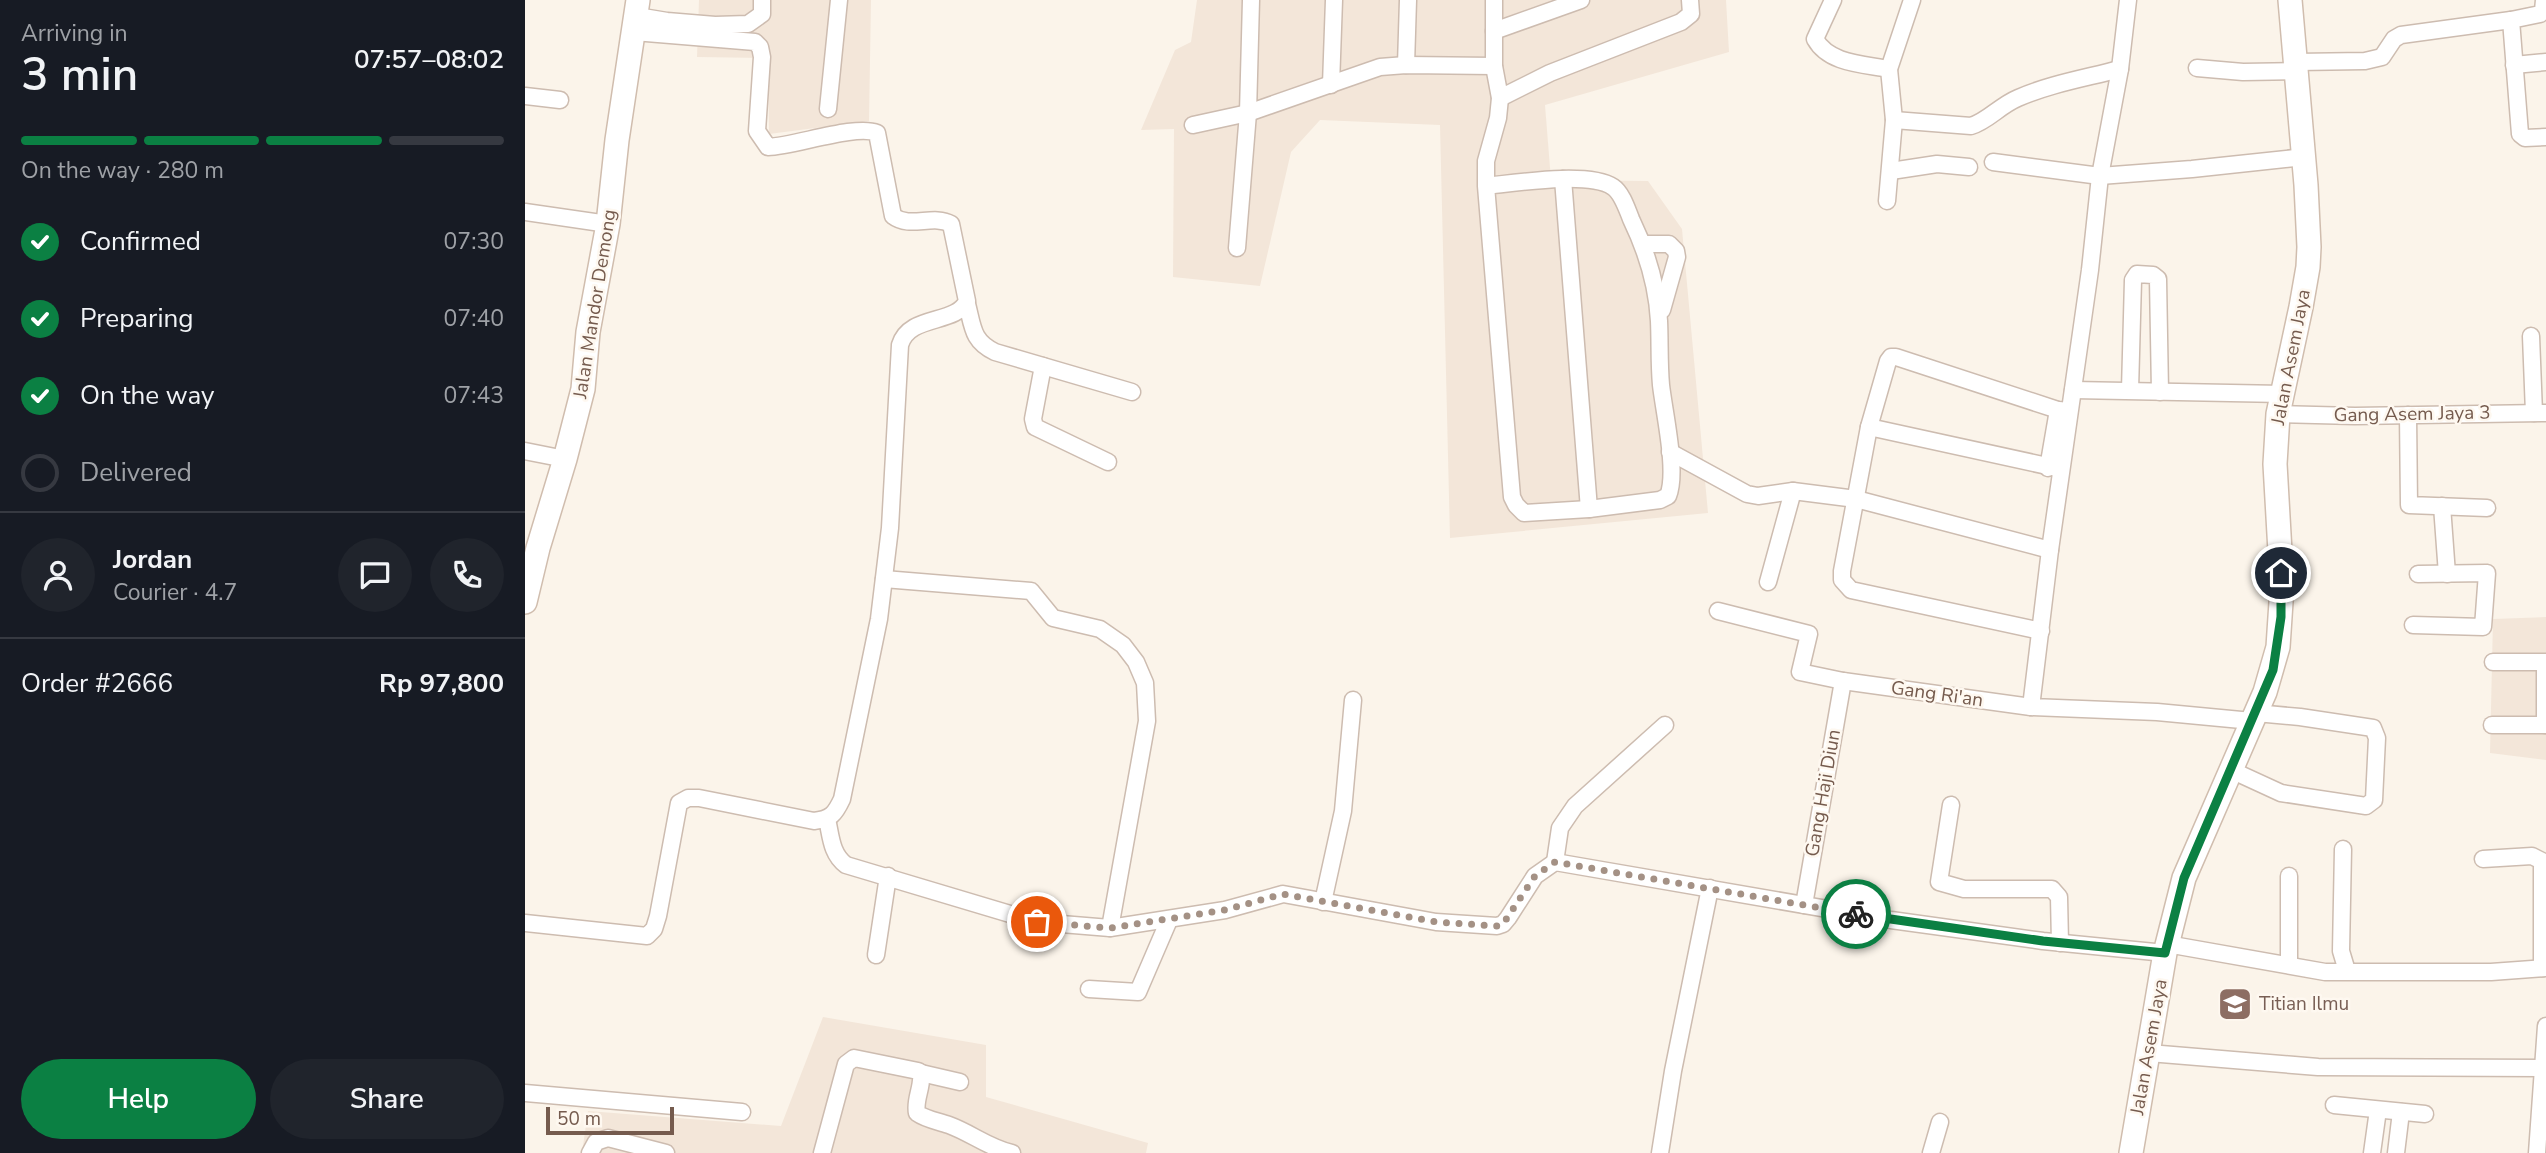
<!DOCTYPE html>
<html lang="en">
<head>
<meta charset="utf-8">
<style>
  :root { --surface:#171b24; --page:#20242c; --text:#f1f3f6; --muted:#9ea1a6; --line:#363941; --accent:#0b8043 }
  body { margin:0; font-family:"Nunito Sans",sans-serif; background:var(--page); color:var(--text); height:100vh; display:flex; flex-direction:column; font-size:26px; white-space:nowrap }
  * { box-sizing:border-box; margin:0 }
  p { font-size:23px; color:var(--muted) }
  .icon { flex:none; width:38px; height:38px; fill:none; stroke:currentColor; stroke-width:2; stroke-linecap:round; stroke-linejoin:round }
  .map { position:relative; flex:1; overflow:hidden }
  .drawer { display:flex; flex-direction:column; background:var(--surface); width:525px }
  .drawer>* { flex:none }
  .scale { position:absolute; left:21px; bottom:18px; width:128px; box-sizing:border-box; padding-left:7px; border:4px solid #755b4e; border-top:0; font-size:19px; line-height:24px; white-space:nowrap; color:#755b4e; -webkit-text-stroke:5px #fef8f0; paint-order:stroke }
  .pin { position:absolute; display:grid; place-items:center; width:60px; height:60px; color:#fff; margin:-30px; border:4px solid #fff; border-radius:50%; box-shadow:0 2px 7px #0007 }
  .courier { position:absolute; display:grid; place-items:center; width:70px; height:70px; margin:-35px; border:5px solid #0b8043; border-radius:50%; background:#fff; color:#222; box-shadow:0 2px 9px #0007 }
  .overview em { font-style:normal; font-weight:600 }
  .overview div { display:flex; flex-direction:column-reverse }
  .overview { display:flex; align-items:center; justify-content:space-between; height:119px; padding:0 21px }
  h1 { font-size:46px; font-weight:600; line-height:52px }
  .bar { display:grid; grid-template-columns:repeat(4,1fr); gap:10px 7px; align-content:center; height:84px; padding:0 21px }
  .bar i { height:9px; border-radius:5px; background:var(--line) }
  .bar .current { background:var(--accent) }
  .bar p { grid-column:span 4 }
  .line { display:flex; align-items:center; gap:18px; padding:0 21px; border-top:2px solid var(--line) }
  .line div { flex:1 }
  .round { display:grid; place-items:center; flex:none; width:74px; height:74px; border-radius:37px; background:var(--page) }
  ol { padding:0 21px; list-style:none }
  li { display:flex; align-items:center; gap:21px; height:77px }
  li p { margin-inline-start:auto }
  li .icon { padding:7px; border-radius:50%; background:var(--accent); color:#fff; stroke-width:4 }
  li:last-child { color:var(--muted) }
  li i { width:38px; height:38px; border:4px solid var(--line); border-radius:50% }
  .cta { display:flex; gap:14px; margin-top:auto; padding:14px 21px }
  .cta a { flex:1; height:80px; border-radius:42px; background:var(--accent); color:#fff; font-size:28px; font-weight:600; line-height:80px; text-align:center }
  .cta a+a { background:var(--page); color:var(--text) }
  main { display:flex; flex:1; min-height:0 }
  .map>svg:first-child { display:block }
</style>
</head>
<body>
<main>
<section class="drawer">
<div class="overview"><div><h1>3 min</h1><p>Arriving in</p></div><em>07:57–08:02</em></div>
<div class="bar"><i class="current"></i><i class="current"></i><i class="current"></i><i></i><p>On the way · 280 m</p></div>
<ol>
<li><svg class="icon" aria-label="check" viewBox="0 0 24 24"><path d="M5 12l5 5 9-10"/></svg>Confirmed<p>07:30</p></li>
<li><svg class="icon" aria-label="check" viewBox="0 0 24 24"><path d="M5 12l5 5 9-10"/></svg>Preparing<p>07:40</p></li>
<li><svg class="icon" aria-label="check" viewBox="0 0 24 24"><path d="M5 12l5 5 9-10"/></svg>On the way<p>07:43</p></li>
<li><i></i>Delivered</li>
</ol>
<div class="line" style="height:126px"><a class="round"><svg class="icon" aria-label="person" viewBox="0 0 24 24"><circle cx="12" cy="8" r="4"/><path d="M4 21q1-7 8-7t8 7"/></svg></a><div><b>Jordan</b><p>Courier · 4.7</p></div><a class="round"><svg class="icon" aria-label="chat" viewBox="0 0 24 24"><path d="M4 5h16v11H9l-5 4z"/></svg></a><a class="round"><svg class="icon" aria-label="phone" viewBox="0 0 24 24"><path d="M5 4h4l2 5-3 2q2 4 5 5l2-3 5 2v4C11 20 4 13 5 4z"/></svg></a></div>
<div class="line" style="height:91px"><div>Order #2666</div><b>Rp 97,800</b></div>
<div class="cta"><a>Help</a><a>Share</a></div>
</section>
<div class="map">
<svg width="2021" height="1153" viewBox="0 0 2021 1153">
  <rect width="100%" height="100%" fill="#fbf4ea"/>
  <g fill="#f3e6d9">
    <path d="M 174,0 L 346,0 L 344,121 L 244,134 L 243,58 L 172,57 Z"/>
    <path d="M 672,0 L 1201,0 L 1204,52 L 1020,105 L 1026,180 L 1123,181 L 1157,229 L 1183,513 L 925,538 L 915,125 L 795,120 L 766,152 L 735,286 L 648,277 L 649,129 L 616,130 L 650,50 L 666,42 Z"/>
    <path d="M 2021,617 L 2021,760 L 1965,753 L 1968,619 Z"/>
    <path d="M 298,1017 L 461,1045 L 461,1097 L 623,1143 L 621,1153 L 57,1153 L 63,1111 L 256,1126 Z"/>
  </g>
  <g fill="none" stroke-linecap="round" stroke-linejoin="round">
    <g stroke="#cdbcb0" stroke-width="19">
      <g id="street">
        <path d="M 1308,0 L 1290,39 C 1304,64 1338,64 1364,69"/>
        <path d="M 1603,0 L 1595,69 L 1575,176 L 1565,270 L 1525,550 L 1506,707 L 1632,712 L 1727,721"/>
        <path d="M 2019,0 L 2018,11 L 2015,14 L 1986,20 L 1995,134 L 2000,138 L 2021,137"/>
        <path d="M 112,16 L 142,21 L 190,25 L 223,24 L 237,14 L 237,0"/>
        <path d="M 969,31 L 1056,0"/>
        <path d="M 1771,62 L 1840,61 L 1857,57 L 1869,39 L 1876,35 L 1986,20"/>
        <path d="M 881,65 L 883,0"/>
        <path d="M 1989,65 L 2021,62"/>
        <path d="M 1672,68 L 1718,72 L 1772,71"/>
        <path d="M 806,85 L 809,0"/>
        <path d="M 0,96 L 35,100"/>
        <path d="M 975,98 L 1025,73 L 1156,22 L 1166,14 L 1165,0"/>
        <path d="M 303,109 L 314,0"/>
        <path d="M 1369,120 L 1446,126 C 1463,121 1474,106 1493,98 C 1525,84 1561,78 1595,69"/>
        <path d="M 668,125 L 723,113 L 855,67 L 881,65 L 969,66"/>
        <path d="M 1468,162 L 1575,176 L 1667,169 L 1779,157"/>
        <path d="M 1366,171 L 1412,164 L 1444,167"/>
        <path d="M 1038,179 L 1064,509"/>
        <path d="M 961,186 C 990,183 1064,171 1088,187 C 1097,193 1102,209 1106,219 C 1122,252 1132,284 1134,321 C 1135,342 1134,363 1136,385 C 1139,412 1153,472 1143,496 L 1135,500 L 1064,509 L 999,513 L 991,505 L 987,497 L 961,186 L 961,161 L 973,118 L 975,98 L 969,66 L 969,0"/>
        <path d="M 1362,201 L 1369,120 L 1364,69 L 1387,0"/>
        <path d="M 0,212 L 83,224"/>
        <path d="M 1119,244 L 1144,244 L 1151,251 L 1152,257 L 1137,310"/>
        <path d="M 712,248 L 723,113 L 726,0"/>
        <path d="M 442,304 C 448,327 447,341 470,352 L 607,392"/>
        <path d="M 2006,336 L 2009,413"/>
        <path d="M 518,366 L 508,419 L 510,427 L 583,462"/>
        <path d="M 1548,390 L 1758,394"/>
        <path d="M 1605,390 L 1608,280 L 1612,274 L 1628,275 L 1633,279 L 1635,392"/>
        <path d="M 1753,414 L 1830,416 L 2021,413"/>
        <path d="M 1883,415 L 1884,505 L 1962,508"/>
        <path d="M 1344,427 L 1536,469"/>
        <path d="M 0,451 L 40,459"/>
        <path d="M 1145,452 L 1222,494 L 1233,496 L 1268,491 L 1331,499 L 1525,550"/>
        <path d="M 1523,468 L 1533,410"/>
        <path d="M 1917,506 L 1922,574"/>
        <path d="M 359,579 L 506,591 L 528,618 L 575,629 L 598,645 L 611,662 L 620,683 L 622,721 L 585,928"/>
        <path d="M 1243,582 L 1268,491"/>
        <path d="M 1193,611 L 1284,634 L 1275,672 L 1318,681 L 1506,707"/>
        <path d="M 1888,625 L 1958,627 L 1962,573 L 1893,574"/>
        <path d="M 1516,631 L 1326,590 L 1317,580 L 1317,571 L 1344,427 L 1363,361 L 1366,357 L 1371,357 L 1533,410 L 1544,411"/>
        <path d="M 1968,662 L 2020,662 L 2020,725"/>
        <path d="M 1967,725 L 2021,725"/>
        <path d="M 1706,770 L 1756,793 L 1841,806 L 1849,800 L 1852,738 L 1848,728 L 1775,717 L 1731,713"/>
        <path d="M 1426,805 L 1414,882 L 1439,889 L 1527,889 L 1534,897 L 1535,943"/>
        <path d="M 302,819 C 306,836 306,854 321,865 L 512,922 L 585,928 L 700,910 L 758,894 L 911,922 L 972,926 L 978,924 L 983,918 L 1010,876 L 1030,862 L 1366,920 L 1518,941 L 1640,953"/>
        <path d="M 1818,849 L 1816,951 L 1822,971"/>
        <path d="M 1958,859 L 2007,856 L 2017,861 L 2017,968"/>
        <path d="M 1030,862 L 1035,828 L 1050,806 L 1140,725"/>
        <path d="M 1764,876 L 1764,965"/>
        <path d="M 798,902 L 818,811 L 828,700"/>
        <path d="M 1279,905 L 1318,681"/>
        <path d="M 0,923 L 122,936 L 129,929 L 133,916 L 154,803 L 163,798 L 174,798 L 289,821 C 306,819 310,814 317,799 L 354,619 L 365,528 L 375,345 C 384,314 431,325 442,301 L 426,224 C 408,214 385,229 368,216 L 352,133 C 331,124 270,146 243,147 L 232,131 L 237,57 L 235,47 L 230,42 L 109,32"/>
        <path d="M 1642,944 L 1800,972 L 1966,972 L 2021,968"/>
        <path d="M 351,955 L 363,876"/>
        <path d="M 564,989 L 613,992 L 644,920"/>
        <path d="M 1624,1053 L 1793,1067 L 2018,1068"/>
        <path d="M 396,1073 L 435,1082"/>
        <path d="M 0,1093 L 217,1112"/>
        <path d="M 1809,1105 L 1900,1114"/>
        <path d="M 65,1153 L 71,1142 L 83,1138 L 141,1153"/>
        <path d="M 297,1153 L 321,1064 L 329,1058 L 393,1071 L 396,1073 C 398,1087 389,1100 392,1113 C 402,1120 413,1121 424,1125 C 446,1133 464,1148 487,1153"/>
        <path d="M 1135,1153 L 1148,1071 L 1185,888"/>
        <path d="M 1406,1153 L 1415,1122"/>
        <path d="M 1847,1153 L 1853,1110"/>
        <path d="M 1871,1153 L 1876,1112"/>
        <path d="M 2012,1153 L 2021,1026"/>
      </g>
    </g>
    <g stroke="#d0bdae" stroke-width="26">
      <g id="secondary">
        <path d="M 0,602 L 13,548 L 40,459 L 58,389 L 63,332 L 83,224 L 92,140 L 113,0"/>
        <path d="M 1606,1153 L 1640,953 L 1659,878 L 1740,692 L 1753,647 L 1757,587 L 1750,464 L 1753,414 L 1776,307 L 1783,267 L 1784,247 L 1781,185 L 1765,0"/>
      </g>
    </g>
    <use href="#street" stroke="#fff" stroke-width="16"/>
    <use href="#secondary" stroke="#fff" stroke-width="23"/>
  </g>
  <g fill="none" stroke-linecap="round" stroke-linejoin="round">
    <path stroke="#a49185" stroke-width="7" stroke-dasharray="0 12.6" d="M 512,922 L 585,928 L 700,910 L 758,894 L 911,922 L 972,926 L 978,924 L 1010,876 L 1030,862 L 1331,914"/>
    <path stroke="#0b8043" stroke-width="9" d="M 1331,914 L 1518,941 L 1640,953 L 1659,878 L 1748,670 L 1756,617 L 1756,573"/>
  </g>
  <defs>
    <g id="school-square" transform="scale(1.75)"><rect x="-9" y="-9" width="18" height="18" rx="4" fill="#8d6e63" stroke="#fef8f0"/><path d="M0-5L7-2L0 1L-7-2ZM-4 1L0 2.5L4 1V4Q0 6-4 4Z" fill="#fff"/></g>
  </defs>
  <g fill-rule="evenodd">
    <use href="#school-square" x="1710" y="1004"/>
  </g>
  <g text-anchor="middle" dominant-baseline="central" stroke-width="5" stroke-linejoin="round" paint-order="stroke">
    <g font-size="19" fill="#755b4e" stroke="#fef8f0">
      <text transform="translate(70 304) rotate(-81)">Jalan Mandor Demong</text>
      <text transform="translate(1766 357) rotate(-79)">Jalan Asem Jaya</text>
      <text transform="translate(1887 414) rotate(-1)">Gang Asem Jaya 3</text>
      <text transform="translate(1412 694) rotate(8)">Gang Ri'an</text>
      <text transform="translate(1298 793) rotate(-80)">Gang Haji Diun</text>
      <text transform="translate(1624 1047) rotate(-80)">Jalan Asem Jaya</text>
    </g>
    <g font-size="19" fill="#785e54" stroke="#fef8f0" text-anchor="start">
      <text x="1734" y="1004">Titian Ilmu</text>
    </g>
  </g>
</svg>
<div class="scale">50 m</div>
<div class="pin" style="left:512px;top:922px;background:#ea580c"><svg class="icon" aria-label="bag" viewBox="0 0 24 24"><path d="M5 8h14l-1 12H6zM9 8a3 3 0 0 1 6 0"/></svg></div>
<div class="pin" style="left:1756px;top:573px;background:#1f2937"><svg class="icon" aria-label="home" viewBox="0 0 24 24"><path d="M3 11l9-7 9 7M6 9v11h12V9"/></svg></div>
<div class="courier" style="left:1331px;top:914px"><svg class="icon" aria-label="bike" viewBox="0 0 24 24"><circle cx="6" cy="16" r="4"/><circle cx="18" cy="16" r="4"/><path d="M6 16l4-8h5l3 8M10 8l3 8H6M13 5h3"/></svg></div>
</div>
</main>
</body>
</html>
